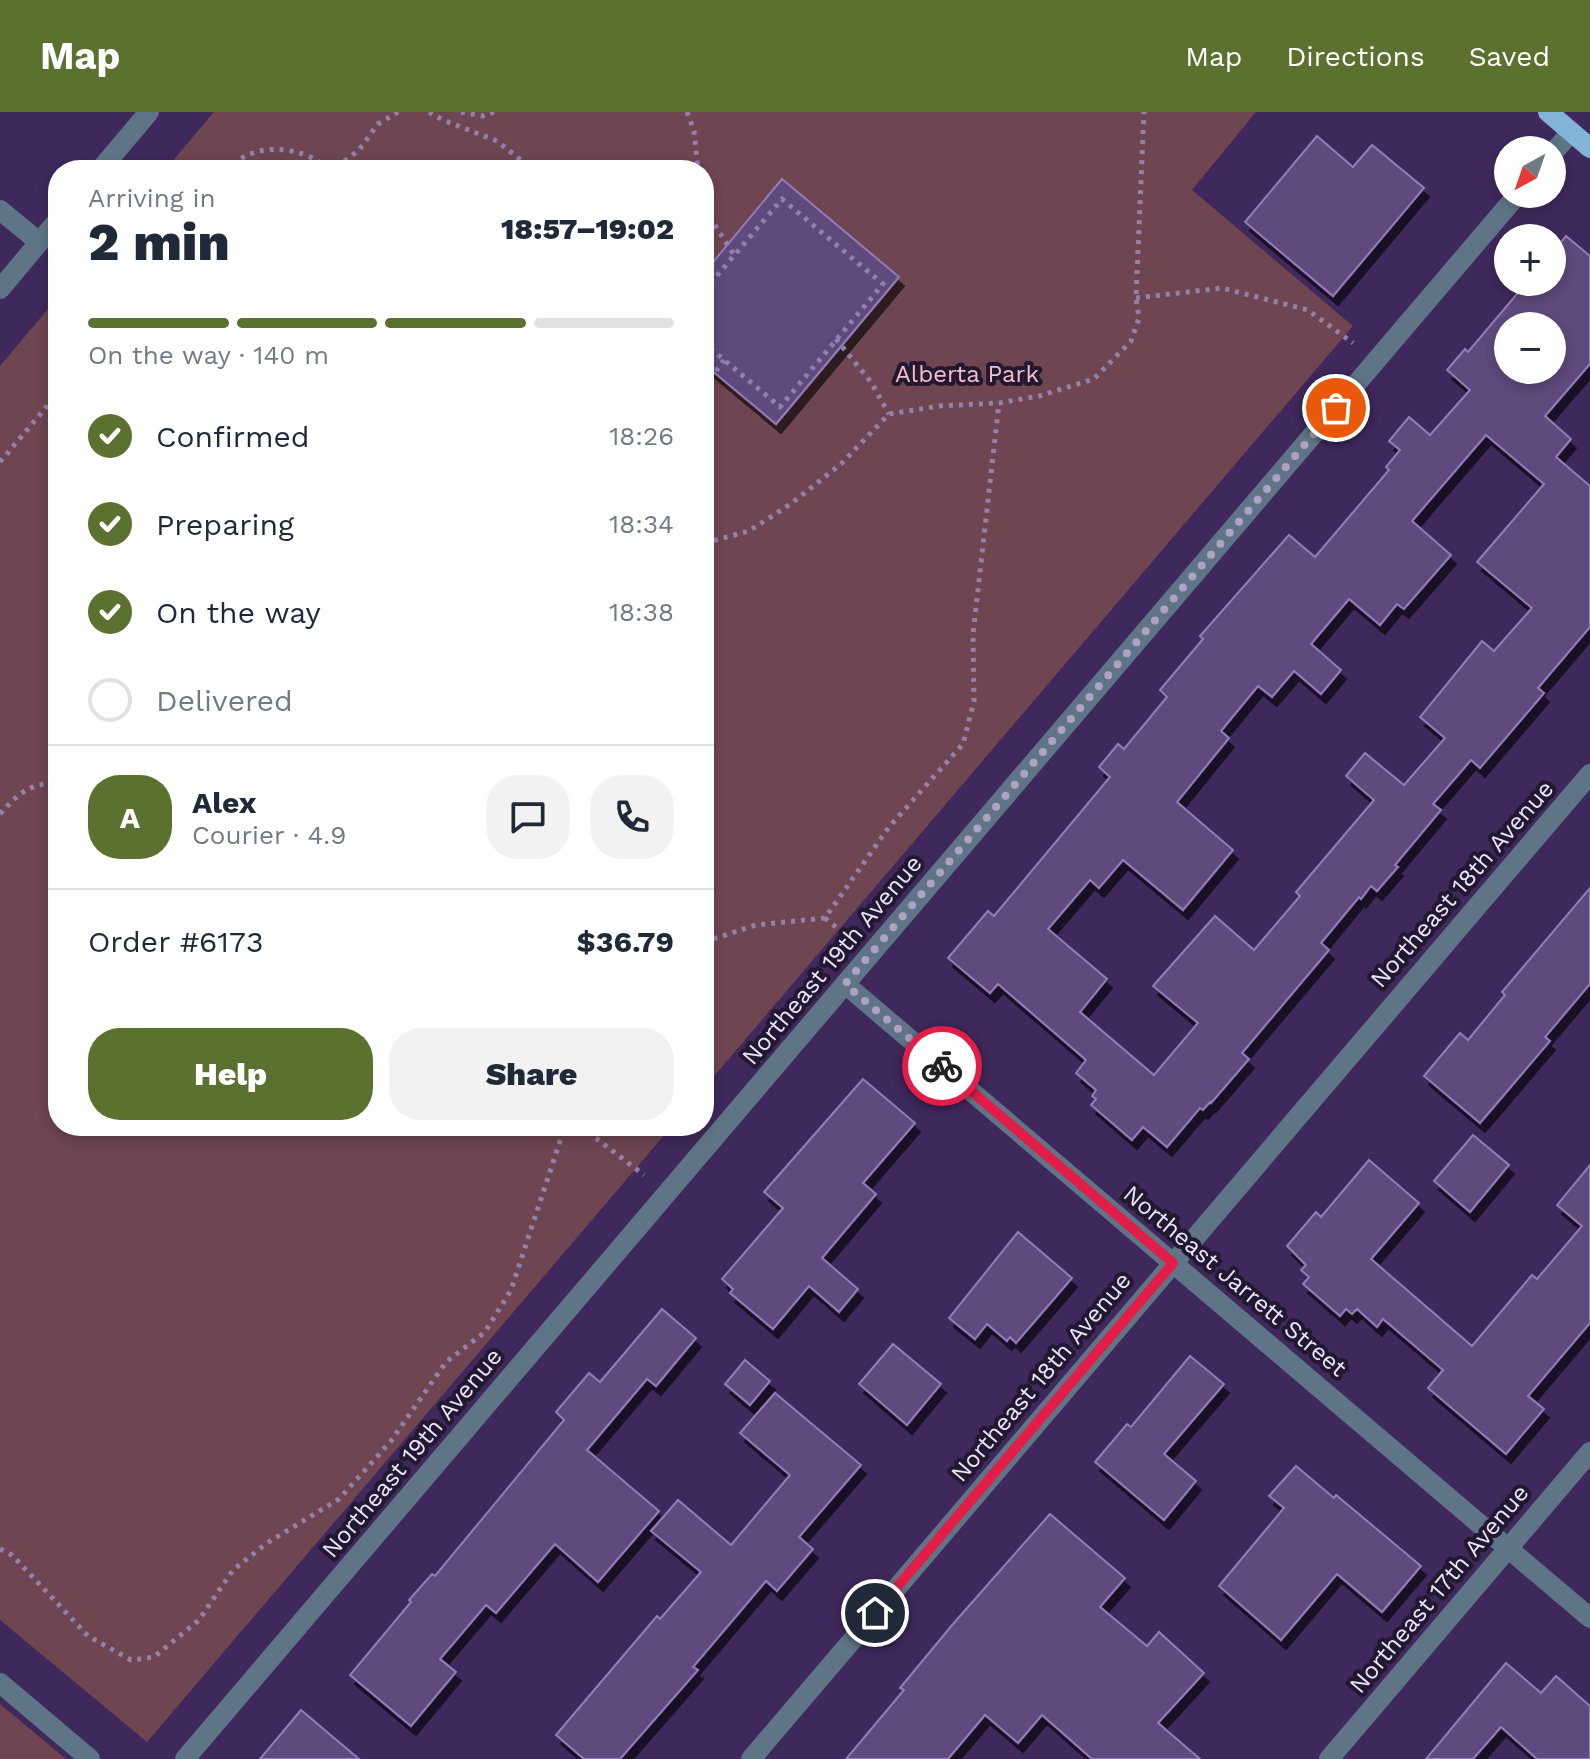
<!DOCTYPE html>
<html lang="en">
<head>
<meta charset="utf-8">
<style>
  :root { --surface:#fff; --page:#f2f2f3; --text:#1f2937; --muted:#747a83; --line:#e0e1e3; --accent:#5b712f }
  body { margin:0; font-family:"Work Sans",sans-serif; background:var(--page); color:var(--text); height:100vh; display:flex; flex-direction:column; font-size:30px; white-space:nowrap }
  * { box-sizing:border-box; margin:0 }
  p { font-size:26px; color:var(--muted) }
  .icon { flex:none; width:44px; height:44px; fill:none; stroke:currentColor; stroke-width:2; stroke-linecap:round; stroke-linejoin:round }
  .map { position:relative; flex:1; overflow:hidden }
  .side { position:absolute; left:48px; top:48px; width:666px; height:976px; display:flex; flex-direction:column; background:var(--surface); border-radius:32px; box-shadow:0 4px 12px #0003 }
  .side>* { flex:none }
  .needle { width:52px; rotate:220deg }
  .tools { position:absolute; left:1494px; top:24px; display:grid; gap:16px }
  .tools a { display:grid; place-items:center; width:72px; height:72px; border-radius:50%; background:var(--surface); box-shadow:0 4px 12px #0003; font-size:40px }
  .pin { position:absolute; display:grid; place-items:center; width:68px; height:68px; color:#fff; margin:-34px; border:4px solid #fff; border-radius:50%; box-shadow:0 2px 8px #0007 }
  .courier { position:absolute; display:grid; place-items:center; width:80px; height:80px; margin:-40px; border:6px solid #e11d48; border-radius:50%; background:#fff; color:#222; box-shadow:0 2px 10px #0007 }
  .summary em { font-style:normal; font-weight:800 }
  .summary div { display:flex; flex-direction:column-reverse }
  .summary { display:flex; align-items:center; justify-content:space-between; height:136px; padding:0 40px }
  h1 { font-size:52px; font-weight:800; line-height:60px }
  .bar { display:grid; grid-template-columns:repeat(4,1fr); gap:12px 8px; align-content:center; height:96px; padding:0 40px }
  .bar i { height:10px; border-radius:6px; background:var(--line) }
  .bar .active { background:var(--accent) }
  .bar p { grid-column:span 4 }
  .line { display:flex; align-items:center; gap:20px; padding:0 40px; border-top:2px solid var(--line) }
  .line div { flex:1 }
  .round { display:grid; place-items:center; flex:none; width:84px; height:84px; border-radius:32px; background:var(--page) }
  ol { padding:0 40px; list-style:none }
  li { display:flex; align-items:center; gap:24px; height:88px }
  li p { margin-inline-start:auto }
  li .icon { padding:8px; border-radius:50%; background:var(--accent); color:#fff; stroke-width:4 }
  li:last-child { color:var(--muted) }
  li i { width:44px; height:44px; border:4px solid var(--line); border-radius:50% }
  .action { display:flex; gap:16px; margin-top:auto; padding:16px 40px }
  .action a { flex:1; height:92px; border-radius:32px; background:var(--accent); color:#fff; font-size:32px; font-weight:800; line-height:92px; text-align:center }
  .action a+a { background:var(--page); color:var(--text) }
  header { display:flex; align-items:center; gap:48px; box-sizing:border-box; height:112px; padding:0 40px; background:var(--accent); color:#fff }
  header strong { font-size:38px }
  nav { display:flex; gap:44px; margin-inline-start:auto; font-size:28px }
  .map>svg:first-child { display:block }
</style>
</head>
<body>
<header>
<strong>Map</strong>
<nav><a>Map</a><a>Directions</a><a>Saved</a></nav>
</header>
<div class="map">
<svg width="1590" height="1647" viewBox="0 0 1590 1647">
  <defs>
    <filter id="shadow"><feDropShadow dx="5" dy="9" stdDeviation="0" flood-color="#0009"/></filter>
  </defs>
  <rect width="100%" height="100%" fill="#3f285c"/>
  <g fill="#6e4550">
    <path d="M 214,0 L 1256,0 L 1192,78 L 1353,214 L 704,976 L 704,58 L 165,58 Z"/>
    <path d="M 58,185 L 58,1014 L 672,1014 L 147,1630 L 0,1508 L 0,254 Z"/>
    <path d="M 0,1592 L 66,1647 L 0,1647 Z"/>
  </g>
  <g fill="#5f497d" stroke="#947cb8" stroke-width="2" fill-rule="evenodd" filter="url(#shadow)">
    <path d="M 1317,24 L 1353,55 L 1372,33 L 1424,76 L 1333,184 L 1245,110 Z"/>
    <path d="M 782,67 L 899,165 L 776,312 L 704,252 L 704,161 Z"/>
    <path d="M 1566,124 L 1590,144 L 1590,252 L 1545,304 L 1571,327 L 1556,345 L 1590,374 L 1590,515 L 1538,576 L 1544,581 L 1480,656 L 1471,648 L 1433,692 L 1441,698 L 1395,753 L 1398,755 L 1377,779 L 1371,774 L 1361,787 L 1359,785 L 1321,831 L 1329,838 L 1242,941 L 1249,947 L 1211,991 L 1210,990 L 1203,998 L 1200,996 L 1167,1035 L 1143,1015 L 1132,1028 L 1091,993 L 1096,987 L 1092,984 L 1096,978 L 1076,961 L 1086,948 L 998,872 L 990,881 L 948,846 L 988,799 L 994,804 L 1110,665 L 1099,655 L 1118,632 L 1124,637 L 1167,585 L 1160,578 L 1203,527 L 1200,524 L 1289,423 L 1315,445 L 1389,358 L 1386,355 L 1400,338 L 1389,329 L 1409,305 L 1430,323 L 1470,278 L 1447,258 L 1465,237 L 1468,240 L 1527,170 L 1552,170 L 1552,141 ZM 1508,214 L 1552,214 L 1552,258 L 1508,258 ZM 1486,323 L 1544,372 L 1477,450 L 1532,496 L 1494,539 L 1482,529 L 1420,605 L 1445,626 L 1404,673 L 1365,641 L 1346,664 L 1374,688 L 1296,780 L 1300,784 L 1254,838 L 1215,804 L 1153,874 L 1198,911 L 1154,963 L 1080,900 L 1107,867 L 1048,817 L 1090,768 L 1099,776 L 1123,748 L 1183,798 L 1233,738 L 1177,690 L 1229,626 L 1221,619 L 1258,574 L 1272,585 L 1294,559 L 1321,582 L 1341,558 L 1311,532 L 1349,487 L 1380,513 L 1397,492 L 1404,497 L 1451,443 L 1412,409 Z"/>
    <path d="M 1590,776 L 1590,872 L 1545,925 L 1550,929 L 1480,1011 L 1424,964 L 1460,921 L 1468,928 L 1505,883 L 1502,880 Z"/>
    <path d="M 863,967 L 915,1011 L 863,1071 L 876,1082 L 822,1146 L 858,1177 L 839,1200 L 809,1174 L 773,1217 L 730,1181 L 733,1177 L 722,1167 L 783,1096 L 764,1080 Z"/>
    <path d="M 1473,1023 L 1509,1053 L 1470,1100 L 1434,1069 Z"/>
    <path d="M 1369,1048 L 1419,1091 L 1371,1147 L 1472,1234 L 1532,1163 L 1537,1167 L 1582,1114 L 1557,1093 L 1590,1053 L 1590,1211 L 1528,1284 L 1544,1297 L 1506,1342 L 1428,1276 L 1443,1258 L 1383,1207 L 1377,1215 L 1357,1197 L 1352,1202 L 1346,1197 L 1340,1204 L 1303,1172 L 1309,1165 L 1301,1158 L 1306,1153 L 1287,1134 L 1316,1100 L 1321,1105 Z"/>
    <path d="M 1018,1120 L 1072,1166 L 1016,1231 L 1010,1225 L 1007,1229 L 987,1212 L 975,1227 L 949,1206 Z"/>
    <path d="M 662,1197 L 696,1226 L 656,1274 L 647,1267 L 587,1338 L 659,1399 L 598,1470 L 555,1432 L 496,1501 L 486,1493 L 440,1547 L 456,1560 L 411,1614 L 350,1563 L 411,1490 L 409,1488 L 432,1462 L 435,1464 L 564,1308 L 556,1300 L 589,1261 L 600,1270 Z"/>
    <path d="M 893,1232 L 941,1272 L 907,1313 L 859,1272 Z"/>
    <path d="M 1190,1244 L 1224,1272 L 1164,1342 L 1196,1369 L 1164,1408 L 1095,1350 L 1127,1312 L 1131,1315 Z"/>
    <path d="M 745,1248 L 770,1269 L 750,1293 L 725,1272 Z"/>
    <path d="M 775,1281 L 861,1353 L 799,1425 L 813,1437 L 777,1479 L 766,1469 L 693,1555 L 698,1558 L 620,1647 L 584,1647 L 556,1623 L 657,1504 L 660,1507 L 701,1460 L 651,1419 L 678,1388 L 731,1433 L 790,1363 L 740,1321 Z"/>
    <path d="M 1296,1354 L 1334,1386 L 1336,1383 L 1421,1454 L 1382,1500 L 1337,1462 L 1281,1528 L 1219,1474 L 1284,1396 L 1269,1384 Z"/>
    <path d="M 1050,1402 L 1125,1466 L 1100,1495 L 1147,1534 L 1159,1520 L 1204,1561 L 1158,1611 L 1200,1647 L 1092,1647 L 1042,1603 L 1018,1631 L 985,1603 L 948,1647 L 846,1647 L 904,1578 L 900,1576 L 953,1512 Z"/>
    <path d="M 1506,1551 L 1541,1581 L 1556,1564 L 1590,1594 L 1590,1647 L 1537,1647 L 1501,1615 L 1473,1647 L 1426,1647 Z"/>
    <path d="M 301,1598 L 359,1647 L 260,1647 Z"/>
  </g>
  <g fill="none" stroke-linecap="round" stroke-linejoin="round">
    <g stroke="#9281a9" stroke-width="5" stroke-dasharray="4 6" stroke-linecap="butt">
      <path d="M 429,0 L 443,8 L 497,29 L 533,58"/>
      <path d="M 461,0 L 483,4 L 494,0"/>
      <path d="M 687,0 L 694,19 L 698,58"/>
      <path d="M 225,58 C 249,36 278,32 308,44 C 319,49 324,55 337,55 L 359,38 L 378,12 L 398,0"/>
      <path d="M 704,96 L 734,143"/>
      <path d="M 704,166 L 712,170"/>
      <path d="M 704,179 L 782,87 L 883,172 L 780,295 L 704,231"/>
      <path d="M 1136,186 L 1222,176 L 1308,198 L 1353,231"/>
      <path d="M 836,227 L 871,270 L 889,302"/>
      <path d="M 704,275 L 724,248"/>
      <path d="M 0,350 L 58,281"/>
      <path d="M 704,427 L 716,428 L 749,419 L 792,391 L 842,351 L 889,302 L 940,294 L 999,291 L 1039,284 L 1094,267 L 1131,229 L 1139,206 L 1136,186 L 1144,0"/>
      <path d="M 0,702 C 18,682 29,671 58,671"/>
      <path d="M 825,806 L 849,826"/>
      <path d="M 704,830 L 756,813 L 825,806 L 889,715 L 963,632 L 974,589 L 973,522 L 999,291"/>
      <path d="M 580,1014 L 644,1063"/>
      <path d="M 0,1437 L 12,1443 L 88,1524 L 131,1548 L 154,1545 L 199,1508 L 233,1458 L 267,1431 L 339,1387 L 391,1329 L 446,1250 L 485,1220 L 511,1178 L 565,1014"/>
    </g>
    <g stroke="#5f7587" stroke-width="20">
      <path d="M 1552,42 L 1571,20"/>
      <path d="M 100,58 L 149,0"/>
      <path d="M 0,98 L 39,130"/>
      <path d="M 0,177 L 58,108"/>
      <path d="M 845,872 L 1590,1506"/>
      <path d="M 0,1571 L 90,1647"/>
      <path d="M 185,1647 L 1518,82"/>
      <path d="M 751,1647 L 1590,662"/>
      <path d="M 1329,1647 L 1590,1340"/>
    </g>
    <path stroke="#84b3d8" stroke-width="20" d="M 1548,0 L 1590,36"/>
  </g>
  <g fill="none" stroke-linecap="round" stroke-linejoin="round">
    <path stroke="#afa1c5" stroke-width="8" stroke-dasharray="0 14.4" d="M 942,954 L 845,872 L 1336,296"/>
    <path stroke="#e11d48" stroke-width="10" d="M 875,1501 L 1173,1151 L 942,954"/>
  </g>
  <g text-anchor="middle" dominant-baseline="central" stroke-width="8" stroke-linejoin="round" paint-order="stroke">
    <g font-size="24" fill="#f7bcca" stroke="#22182f">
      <text x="967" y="262">Alberta Park</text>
    </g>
    <g font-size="24" fill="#ece2fd" stroke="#22182f">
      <text transform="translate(1462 772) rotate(-49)">Northeast 18th Avenue</text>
      <text transform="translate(832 848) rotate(-50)">Northeast 19th Avenue</text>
      <text transform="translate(1235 1169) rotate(40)">Northeast Jarrett Street</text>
      <text transform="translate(1041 1265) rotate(-50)">Northeast 18th Avenue</text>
      <text transform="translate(412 1341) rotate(-50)">Northeast 19th Avenue</text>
      <text transform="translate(1439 1477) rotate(-50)">Northeast 17th Avenue</text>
    </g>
  </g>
</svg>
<div class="tools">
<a><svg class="needle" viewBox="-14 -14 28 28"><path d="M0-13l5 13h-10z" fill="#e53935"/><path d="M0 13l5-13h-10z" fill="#747a83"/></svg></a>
<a>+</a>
<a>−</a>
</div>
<div class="pin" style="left:1336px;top:296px;background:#ea580c"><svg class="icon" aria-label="bag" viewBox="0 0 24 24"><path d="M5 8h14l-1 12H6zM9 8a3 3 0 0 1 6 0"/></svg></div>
<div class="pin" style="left:875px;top:1501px;background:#1f2937"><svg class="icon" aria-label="home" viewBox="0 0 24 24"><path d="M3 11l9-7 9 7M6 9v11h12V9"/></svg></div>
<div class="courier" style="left:942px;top:954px"><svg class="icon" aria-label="bike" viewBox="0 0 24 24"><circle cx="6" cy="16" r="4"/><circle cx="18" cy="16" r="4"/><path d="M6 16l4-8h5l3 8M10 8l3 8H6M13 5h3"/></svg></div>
<section class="side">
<div class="summary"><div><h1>2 min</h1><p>Arriving in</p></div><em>18:57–19:02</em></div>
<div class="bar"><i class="active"></i><i class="active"></i><i class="active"></i><i></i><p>On the way · 140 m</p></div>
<ol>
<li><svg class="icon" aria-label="check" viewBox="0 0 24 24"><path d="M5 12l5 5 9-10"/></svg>Confirmed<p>18:26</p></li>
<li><svg class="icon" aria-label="check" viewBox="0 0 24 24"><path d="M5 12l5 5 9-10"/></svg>Preparing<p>18:34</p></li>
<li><svg class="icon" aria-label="check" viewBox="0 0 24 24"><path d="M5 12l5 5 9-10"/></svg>On the way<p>18:38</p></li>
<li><i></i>Delivered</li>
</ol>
<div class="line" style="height:144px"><b class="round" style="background:var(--accent);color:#fff">A</b><div><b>Alex</b><p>Courier · 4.9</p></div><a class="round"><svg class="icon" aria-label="chat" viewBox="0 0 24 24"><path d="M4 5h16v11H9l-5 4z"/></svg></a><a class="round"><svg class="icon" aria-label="phone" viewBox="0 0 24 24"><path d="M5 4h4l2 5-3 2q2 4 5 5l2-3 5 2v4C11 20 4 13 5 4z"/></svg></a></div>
<div class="line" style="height:104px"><div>Order #6173</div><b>$36.79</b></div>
<div class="action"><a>Help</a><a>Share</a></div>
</section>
</div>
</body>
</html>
